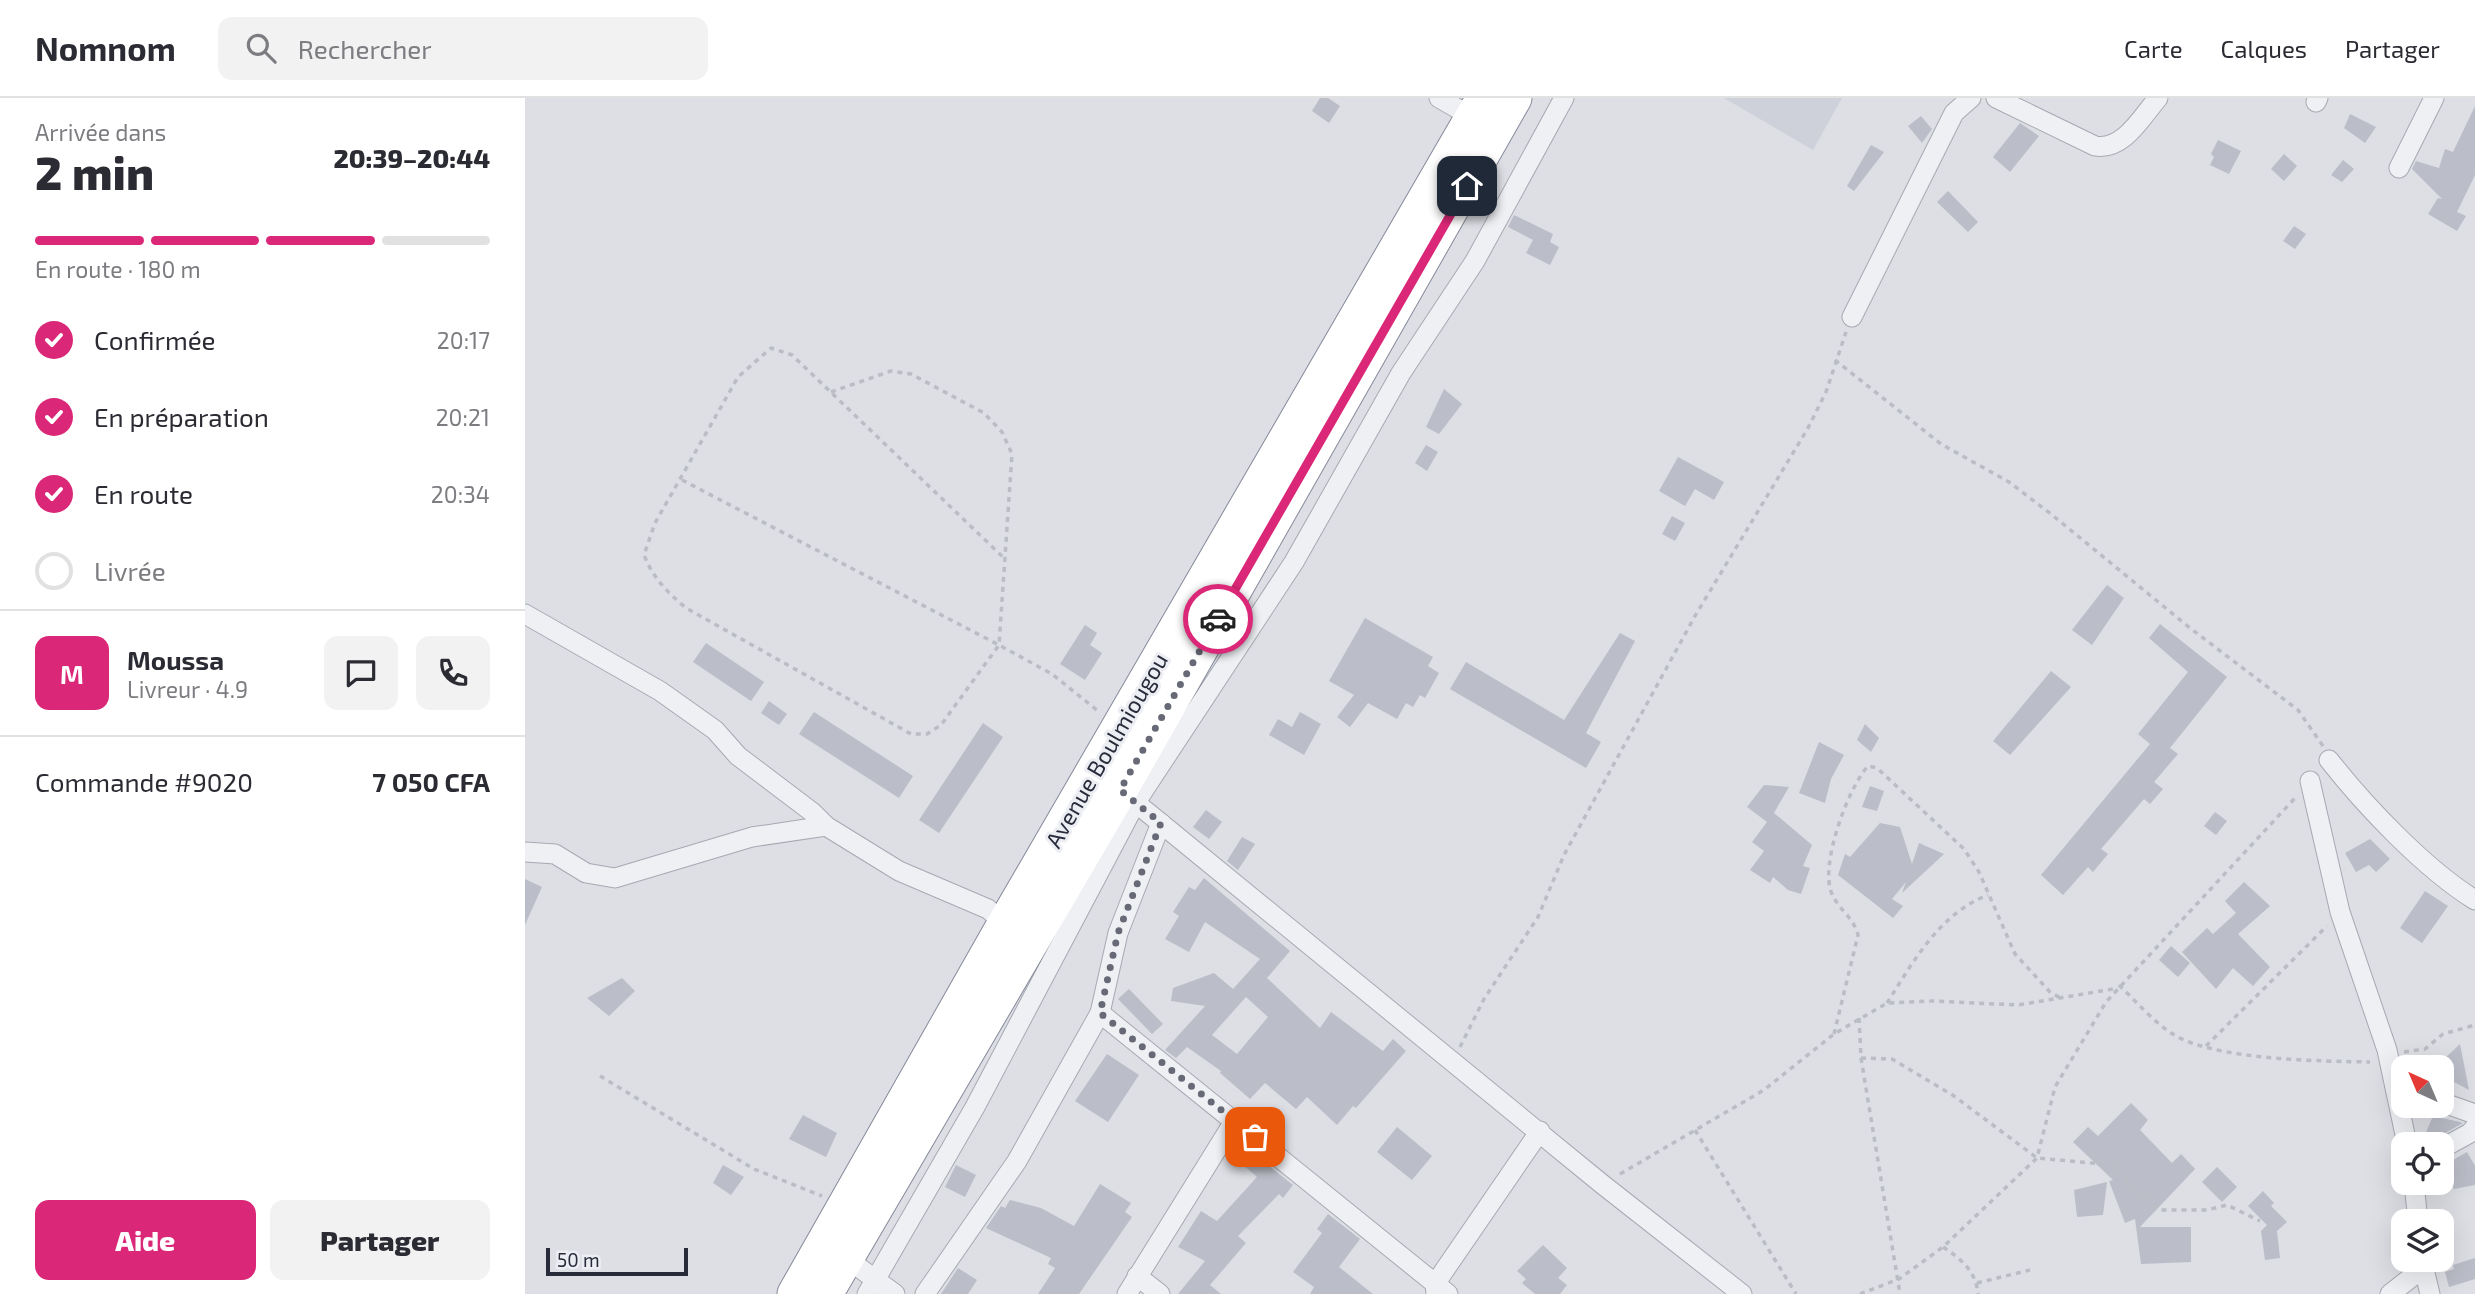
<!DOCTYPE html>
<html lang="fr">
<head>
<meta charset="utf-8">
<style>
  :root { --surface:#fff; --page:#f2f2f3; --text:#2b2b33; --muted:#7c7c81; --line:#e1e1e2; --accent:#db2777 }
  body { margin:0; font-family:"Exo 2",sans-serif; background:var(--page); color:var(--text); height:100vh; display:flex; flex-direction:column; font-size:26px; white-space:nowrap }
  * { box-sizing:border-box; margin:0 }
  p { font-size:23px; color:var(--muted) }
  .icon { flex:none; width:38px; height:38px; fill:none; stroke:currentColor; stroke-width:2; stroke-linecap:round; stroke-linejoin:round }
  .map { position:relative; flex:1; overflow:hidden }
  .side { display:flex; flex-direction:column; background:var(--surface); width:525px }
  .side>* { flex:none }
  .needle { width:46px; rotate:316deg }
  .buttons { position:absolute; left:1866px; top:957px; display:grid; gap:14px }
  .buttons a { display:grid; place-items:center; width:63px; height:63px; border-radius:14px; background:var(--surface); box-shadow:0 7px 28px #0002; font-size:35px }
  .scale { position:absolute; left:21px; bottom:18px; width:142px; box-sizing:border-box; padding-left:7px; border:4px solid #282b3a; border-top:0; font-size:19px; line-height:24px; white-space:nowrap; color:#282b3a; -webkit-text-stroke:5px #eceef3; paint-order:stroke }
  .pin { position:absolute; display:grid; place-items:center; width:60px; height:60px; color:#fff; margin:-30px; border-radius:14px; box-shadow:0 4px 10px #0006 }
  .courier { position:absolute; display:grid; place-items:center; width:70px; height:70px; margin:-35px; border:5px solid #db2777; border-radius:50%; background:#fff; color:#222; box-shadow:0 2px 9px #0007 }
  .headline em { font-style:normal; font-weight:800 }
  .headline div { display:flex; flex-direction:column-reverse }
  .headline { display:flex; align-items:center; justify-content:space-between; height:119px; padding:0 35px }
  h1 { font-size:46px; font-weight:800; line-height:52px }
  .bar { display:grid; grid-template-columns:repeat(4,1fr); gap:10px 7px; align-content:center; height:84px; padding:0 35px }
  .bar i { height:9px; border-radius:5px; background:var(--line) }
  .bar .active { background:var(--accent) }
  .bar p { grid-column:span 4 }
  .line { display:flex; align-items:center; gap:18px; padding:0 35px; border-top:2px solid var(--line) }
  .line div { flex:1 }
  .round { display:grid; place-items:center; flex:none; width:74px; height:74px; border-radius:14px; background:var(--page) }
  ol { padding:0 35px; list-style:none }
  li { display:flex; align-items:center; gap:21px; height:77px }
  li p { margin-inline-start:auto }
  li .icon { padding:7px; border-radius:50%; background:var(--accent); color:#fff; stroke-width:4 }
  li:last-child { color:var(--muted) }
  li i { width:38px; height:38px; border:4px solid var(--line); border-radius:50% }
  .action { display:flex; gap:14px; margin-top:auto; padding:14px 35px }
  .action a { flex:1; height:80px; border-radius:14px; background:var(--accent); color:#fff; font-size:28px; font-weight:800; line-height:80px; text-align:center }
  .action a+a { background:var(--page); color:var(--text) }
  header { display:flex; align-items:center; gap:42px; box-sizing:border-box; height:98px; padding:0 35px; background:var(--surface); border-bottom:2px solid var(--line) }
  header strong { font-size:33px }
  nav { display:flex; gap:38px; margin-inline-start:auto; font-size:24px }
  .search { width:490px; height:63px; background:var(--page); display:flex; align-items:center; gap:18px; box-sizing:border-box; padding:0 24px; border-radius:14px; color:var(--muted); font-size:26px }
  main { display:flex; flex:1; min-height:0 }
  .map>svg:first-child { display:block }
</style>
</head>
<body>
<header>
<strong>Nomnom</strong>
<div class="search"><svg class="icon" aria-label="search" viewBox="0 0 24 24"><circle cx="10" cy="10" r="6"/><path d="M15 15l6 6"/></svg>Rechercher</div>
<nav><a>Carte</a><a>Calques</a><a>Partager</a></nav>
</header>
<main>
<section class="side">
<div class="headline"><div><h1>2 min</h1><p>Arrivée dans</p></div><em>20:39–20:44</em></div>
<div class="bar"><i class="active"></i><i class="active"></i><i class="active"></i><i></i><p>En route · 180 m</p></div>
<ol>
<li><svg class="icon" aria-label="check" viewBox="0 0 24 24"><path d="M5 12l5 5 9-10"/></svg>Confirmée<p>20:17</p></li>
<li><svg class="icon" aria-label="check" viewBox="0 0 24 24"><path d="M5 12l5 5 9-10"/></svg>En préparation<p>20:21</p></li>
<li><svg class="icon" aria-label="check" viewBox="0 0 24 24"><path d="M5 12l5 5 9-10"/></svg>En route<p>20:34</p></li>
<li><i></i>Livrée</li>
</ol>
<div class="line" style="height:126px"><b class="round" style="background:var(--accent);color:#fff">M</b><div><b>Moussa</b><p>Livreur · 4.9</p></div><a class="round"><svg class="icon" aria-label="chat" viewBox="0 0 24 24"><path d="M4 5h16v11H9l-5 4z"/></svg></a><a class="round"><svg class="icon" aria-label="phone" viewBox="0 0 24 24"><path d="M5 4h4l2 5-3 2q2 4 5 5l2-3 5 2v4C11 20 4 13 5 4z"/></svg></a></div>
<div class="line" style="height:91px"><div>Commande #9020</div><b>7 050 CFA</b></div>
<div class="action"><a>Aide</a><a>Partager</a></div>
</section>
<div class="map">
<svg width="1950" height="1196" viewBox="0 0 1950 1196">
  <rect width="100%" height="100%" fill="#dddfe5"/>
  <path fill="#cfd1da" d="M 1199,0 L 1317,0 L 1288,52 Z"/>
  <g fill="#bbbdc8" fill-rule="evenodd">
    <path d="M 795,0 L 803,0 L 815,8 L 804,25 L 787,13 Z"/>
    <path d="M 1950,8 L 1950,77 L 1932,114 L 1941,118 L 1932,133 L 1903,116 L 1913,100 L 1917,101 L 1887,71 L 1891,63 L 1914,70 L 1920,51 L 1928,54 Z"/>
    <path d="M 1825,16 L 1851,29 L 1840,45 L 1819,30 Z"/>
    <path d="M 1396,18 L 1407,31 L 1397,45 L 1383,28 Z"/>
    <path d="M 1495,25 L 1514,38 L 1485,74 L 1468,59 Z"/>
    <path d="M 1693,42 L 1716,53 L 1704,76 L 1685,67 L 1689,59 L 1686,56 Z"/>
    <path d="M 1346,47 L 1359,54 L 1329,93 L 1322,88 Z"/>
    <path d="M 1759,56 L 1772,68 L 1759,83 L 1746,71 Z"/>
    <path d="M 1818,62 L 1829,71 L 1817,84 L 1806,77 Z"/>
    <path d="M 1423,93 L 1453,124 L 1443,134 L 1412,104 Z"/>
    <path d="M 989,117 L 1028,136 L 1025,144 L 1034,149 L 1025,167 L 1001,155 L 1008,142 L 983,129 Z"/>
    <path d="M 1769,128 L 1781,136 L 1770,151 L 1758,143 Z"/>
    <path d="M 919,291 L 937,306 L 914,336 L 901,329 Z"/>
    <path d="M 901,347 L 913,354 L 902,373 L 890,365 Z"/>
    <path d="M 1153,359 L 1199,384 L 1189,402 L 1170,391 L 1160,408 L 1134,393 Z"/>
    <path d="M 1147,418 L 1160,425 L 1150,443 L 1137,436 Z"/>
    <path d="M 1582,487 L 1599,500 L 1567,547 L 1547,532 Z"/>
    <path d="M 840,520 L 908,559 L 903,568 L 914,575 L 900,600 L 895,597 L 888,609 L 881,605 L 872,621 L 843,605 L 825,629 L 812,619 L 829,597 L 804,583 Z"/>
    <path d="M 1635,526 L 1702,579 L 1645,650 L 1653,656 L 1629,684 L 1638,691 L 1625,706 L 1619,701 L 1576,751 L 1583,756 L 1568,774 L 1563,769 L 1538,797 L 1516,777 L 1625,646 L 1613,636 L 1663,574 L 1624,540 Z"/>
    <path d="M 560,527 L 572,535 L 565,547 L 577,555 L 560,582 L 535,566 Z"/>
    <path d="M 1095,535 L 1110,543 L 1061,635 L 1076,644 L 1061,670 L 925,591 L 941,564 L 1039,622 Z"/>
    <path d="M 181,545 L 239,584 L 226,603 L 168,564 Z"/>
    <path d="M 1526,573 L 1546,589 L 1485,657 L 1468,643 Z"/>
    <path d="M 244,603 L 262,616 L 254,627 L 236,615 Z"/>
    <path d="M 289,614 L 388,678 L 374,700 L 274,636 Z"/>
    <path d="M 775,614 L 796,626 L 779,657 L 744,637 L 753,621 L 767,629 Z"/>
    <path d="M 458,625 L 478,639 L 414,735 L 394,722 Z"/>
    <path d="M 1340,626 L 1354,640 L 1346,654 L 1332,642 Z"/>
    <path d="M 1294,644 L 1319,657 L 1306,681 L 1300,705 L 1274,695 Z"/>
    <path d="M 1239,687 L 1264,689 L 1249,715 L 1287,747 L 1278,768 L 1285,770 L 1276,796 L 1263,792 L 1248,779 L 1245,785 L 1225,772 L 1239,753 L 1227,744 L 1242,724 L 1222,709 Z"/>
    <path d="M 1345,688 L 1359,693 L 1352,713 L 1337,709 Z"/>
    <path d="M 681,712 L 697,724 L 684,741 L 668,729 Z"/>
    <path d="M 1690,714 L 1702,723 L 1691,737 L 1679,728 Z"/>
    <path d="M 1355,725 L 1375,729 L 1387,766 L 1394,745 L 1419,756 L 1377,795 L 1381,784 L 1367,801 L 1378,808 L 1368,820 L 1313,777 L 1320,756 L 1325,759 Z"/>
    <path d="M 717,739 L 730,746 L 713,772 L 702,763 Z"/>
    <path d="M 1845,741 L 1865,761 L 1851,774 L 1844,767 L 1831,774 L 1820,755 Z"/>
    <path d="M 679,780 L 765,853 L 742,880 L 795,930 L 806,914 L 858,953 L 868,941 L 881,953 L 831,1010 L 828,1008 L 812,1027 L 782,999 L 771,1011 L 740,985 L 725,1001 L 695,975 L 696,973 L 662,949 L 651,960 L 640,952 L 680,908 L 646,903 L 648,890 L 689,875 L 708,891 L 735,861 L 680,824 L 664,854 L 640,841 L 654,818 L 648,814 L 664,789 L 670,792 ZM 721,899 L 743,919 L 712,956 L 687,937 Z"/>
    <path d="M 0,781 L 17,789 L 0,827 Z"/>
    <path d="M 1719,784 L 1745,808 L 1713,836 L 1745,869 L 1728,888 L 1708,870 L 1691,891 L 1657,854 L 1682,830 L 1688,836 L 1711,815 L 1700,803 Z"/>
    <path d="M 1900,793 L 1923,808 L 1897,845 L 1875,830 Z"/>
    <path d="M 1646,848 L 1665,865 L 1653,879 L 1634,862 Z"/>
    <path d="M 97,880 L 110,893 L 84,918 L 62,900 Z"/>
    <path d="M 604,891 L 638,926 L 627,936 L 593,901 Z"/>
    <path d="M 1935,946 L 1944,992 L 1916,977 L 1916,964 Z"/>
    <path d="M 582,956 L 614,977 L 583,1024 L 550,1003 Z"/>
    <path d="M 1606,1005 L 1623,1022 L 1615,1032 L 1647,1065 L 1656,1056 L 1670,1071 L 1615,1129 L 1666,1129 L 1666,1164 L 1616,1166 L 1610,1121 L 1600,1125 L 1584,1083 L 1588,1082 L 1548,1044 L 1563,1029 L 1573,1038 Z"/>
    <path d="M 278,1017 L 312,1035 L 301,1059 L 264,1041 Z"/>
    <path d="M 1908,1018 L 1935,1024 L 1938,1025 L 1908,1042 L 1899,1039 Z"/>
    <path d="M 872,1029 L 907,1058 L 887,1082 L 852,1054 Z"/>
    <path d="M 724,1052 L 768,1087 L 758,1100 L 754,1096 L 713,1138 L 721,1145 L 685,1187 L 696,1196 L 653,1196 L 680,1163 L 653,1149 L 676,1113 L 692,1123 L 732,1079 L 715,1064 Z"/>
    <path d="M 1942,1054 L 1950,1068 L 1950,1087 L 1929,1091 L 1916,1069 Z"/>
    <path d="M 198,1067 L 219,1079 L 206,1097 L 188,1085 Z"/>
    <path d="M 431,1067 L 451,1077 L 440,1099 L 420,1089 Z"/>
    <path d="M 1692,1069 L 1712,1089 L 1697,1104 L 1677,1084 Z"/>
    <path d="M 1582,1084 L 1578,1117 L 1552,1119 L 1549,1092 Z"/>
    <path d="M 575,1086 L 606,1105 L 600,1114 L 607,1119 L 554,1196 L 513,1196 L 530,1170 L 523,1166 L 526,1160 L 461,1130 L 476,1108 L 480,1110 L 485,1102 L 516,1110 L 549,1128 Z"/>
    <path d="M 1738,1093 L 1749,1105 L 1746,1108 L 1762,1124 L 1752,1133 L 1755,1160 L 1740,1162 L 1736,1133 L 1742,1127 L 1723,1108 Z"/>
    <path d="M 803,1116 L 835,1141 L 814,1169 L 848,1196 L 785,1196 L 789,1189 L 768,1174 L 797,1135 L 792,1131 Z"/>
    <path d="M 1018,1147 L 1042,1170 L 1033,1180 L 1042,1187 L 1035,1196 L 1010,1196 L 997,1185 L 1001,1181 L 992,1173 Z"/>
    <path d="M 1950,1160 L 1950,1181 L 1924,1189 L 1920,1174 L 1929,1171 L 1928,1167 Z"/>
    <path d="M 433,1170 L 452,1182 L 443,1196 L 416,1196 Z"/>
  </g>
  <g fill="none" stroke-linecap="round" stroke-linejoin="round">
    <g stroke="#a7a9b2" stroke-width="21">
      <g id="street">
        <path d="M 914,0 L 956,24"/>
        <path d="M 1471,0 L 1570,48 C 1598,53 1616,20 1633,0"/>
        <path d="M 1791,4 L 1793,0"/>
        <path d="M 1874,70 L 1909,0"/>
        <path d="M 1327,219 L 1429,15 L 1446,0"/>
        <path d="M 0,516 L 135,593 L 190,632 L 213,658 L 287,714 L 301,728 L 374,773 L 463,811 L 480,826"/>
        <path d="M 1804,662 C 1840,708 1900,771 1950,802"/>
        <path d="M 1785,683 L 1815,814 L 1862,952 L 1882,1046"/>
        <path d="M 600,696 L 1077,1086 L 1217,1196"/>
        <path d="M 0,754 L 30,756 L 61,775 L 90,780 L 227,739 L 301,728"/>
        <path d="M 575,915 L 923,1196"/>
        <path d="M 1916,1004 L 1950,1016"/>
        <path d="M 1916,1051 L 1945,1035 L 1950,1029"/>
        <path d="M 1889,1085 L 1893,1124"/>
        <path d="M 321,1160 L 370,1196"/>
        <path d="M 1897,1163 L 1905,1196"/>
        <path d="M 612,1178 L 635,1196"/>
        <path d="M 342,1196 L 450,1009 L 611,704 L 769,464 L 876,275 L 950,163 L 1039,0"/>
        <path d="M 400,1196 L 492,1063 L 575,915 L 593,835 L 636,725"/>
        <path d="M 602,1196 L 710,1022"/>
        <path d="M 911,1196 L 910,1186 L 1015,1033"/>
        <path d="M 1865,1196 L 1888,1178 L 1899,1174"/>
      </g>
    </g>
    <g stroke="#868a9a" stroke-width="37">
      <g id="highway">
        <path d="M 270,1196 L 480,826 L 959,0"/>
        <path d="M 300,1196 L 595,692 L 989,0"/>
      </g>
    </g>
    <g stroke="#bbbdc4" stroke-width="3.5" stroke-dasharray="5 5" stroke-linecap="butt">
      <path d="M 1310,262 L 1416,346 L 1484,384 L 1526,416 L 1665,530 L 1773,612 L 1798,648"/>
      <path d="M 306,294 L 366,273 L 386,276 L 459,315 L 477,334 L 487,356 L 474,547 L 416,627 L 402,636 L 386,636 L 161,510 C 142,494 128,480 119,457 L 130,425 L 213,279 L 246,250 L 267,257 L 481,462"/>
      <path d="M 157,382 L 474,547 L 527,576 L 573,613"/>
      <path d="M 1594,887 C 1614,906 1634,931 1659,942 C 1707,962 1793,963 1845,964"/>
      <path d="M 1362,905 C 1388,864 1415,815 1463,797"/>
      <path d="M 1334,920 L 1336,960 L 1375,1196"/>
      <path d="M 1309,936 L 1333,837 C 1329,820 1314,812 1307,796 C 1294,768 1323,690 1343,668 L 1352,670 L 1439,751 L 1454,774 L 1490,856 L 1525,894 L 1537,901"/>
      <path d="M 1681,948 L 1802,828"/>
      <path d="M 935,949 L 959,901 L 1013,819 L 1039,757 L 1170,518 L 1283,330 L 1301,294 L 1321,234"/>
      <path d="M 1879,954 L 1900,951 L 1918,936 L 1950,927"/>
      <path d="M 1336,960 L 1367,961 L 1429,998 L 1512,1060 L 1588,1067 L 1634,1112 L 1682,1112 L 1702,1107 L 1735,1123"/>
      <path d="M 75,978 L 229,1071 L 297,1098"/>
      <path d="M 1170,1032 L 1271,1196"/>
      <path d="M 1095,1076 L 1239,992 L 1309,936 L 1362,905 L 1407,903 L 1493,907 L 1588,891"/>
      <path d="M 1418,1149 C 1436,1161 1451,1173 1453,1196"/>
      <path d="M 1452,1185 L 1505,1172"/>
      <path d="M 1335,1196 L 1374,1181 L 1418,1149 L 1512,1060 L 1530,989 L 1581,904 L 1770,700"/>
    </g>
    <use href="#street" stroke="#eff0f4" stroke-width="19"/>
    <use href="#highway" stroke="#fff" stroke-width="35"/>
  </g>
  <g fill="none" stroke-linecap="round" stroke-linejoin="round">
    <path stroke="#676a76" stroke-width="7" stroke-dasharray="0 12.6" d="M 693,521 L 595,692 L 636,725 L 593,835 L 575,915 L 730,1039"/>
    <path stroke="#db2777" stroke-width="9" d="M 693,521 L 942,88"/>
  </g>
  <g text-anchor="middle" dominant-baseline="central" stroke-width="6" stroke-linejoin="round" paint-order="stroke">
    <g font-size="23" fill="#282b3a" stroke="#eceef3">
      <text transform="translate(581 652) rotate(-60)">Avenue Boulmiougou</text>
    </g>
  </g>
</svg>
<div class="buttons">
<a><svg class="needle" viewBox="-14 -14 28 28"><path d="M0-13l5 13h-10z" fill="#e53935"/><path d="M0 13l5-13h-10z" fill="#7c7c81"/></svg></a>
<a><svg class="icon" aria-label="locate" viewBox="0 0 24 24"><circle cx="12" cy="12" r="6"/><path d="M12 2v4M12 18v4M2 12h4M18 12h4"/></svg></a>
<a><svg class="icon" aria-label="layers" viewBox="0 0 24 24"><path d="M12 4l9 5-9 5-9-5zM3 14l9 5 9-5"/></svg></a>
</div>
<div class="scale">50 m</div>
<div class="pin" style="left:730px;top:1039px;background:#ea580c"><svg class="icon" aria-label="bag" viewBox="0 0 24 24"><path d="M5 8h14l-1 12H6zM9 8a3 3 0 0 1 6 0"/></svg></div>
<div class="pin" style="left:942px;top:88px;background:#1f2937"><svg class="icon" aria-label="home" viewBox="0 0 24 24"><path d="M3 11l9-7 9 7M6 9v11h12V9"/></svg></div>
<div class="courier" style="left:693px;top:521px"><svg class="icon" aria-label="car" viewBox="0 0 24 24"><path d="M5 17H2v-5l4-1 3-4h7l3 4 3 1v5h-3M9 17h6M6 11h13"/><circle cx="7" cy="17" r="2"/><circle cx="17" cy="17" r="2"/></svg></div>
</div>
</main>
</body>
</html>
